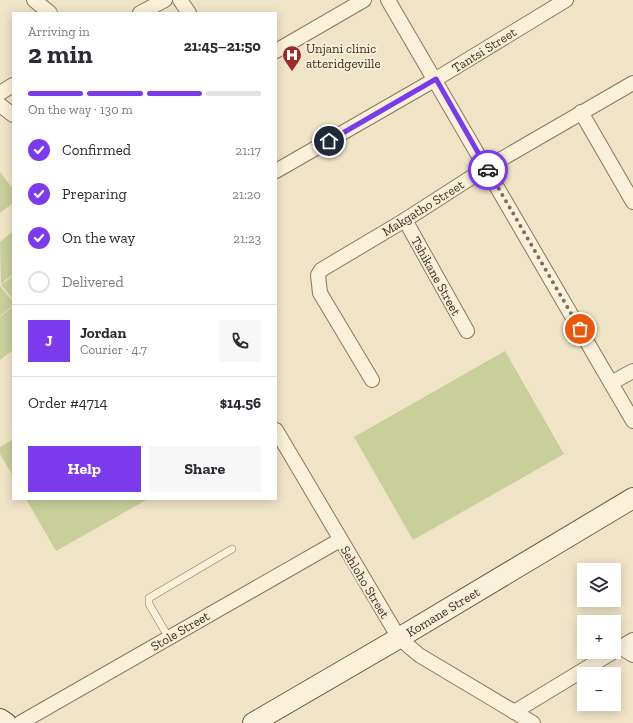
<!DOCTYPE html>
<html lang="en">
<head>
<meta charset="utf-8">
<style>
  :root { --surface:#fff; --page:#f7f7f7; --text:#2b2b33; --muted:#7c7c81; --line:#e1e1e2; --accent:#7c3aed }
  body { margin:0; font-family:"Zilla Slab",serif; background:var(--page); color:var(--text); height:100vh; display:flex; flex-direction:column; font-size:15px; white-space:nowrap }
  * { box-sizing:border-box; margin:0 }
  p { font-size:13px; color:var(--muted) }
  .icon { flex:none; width:22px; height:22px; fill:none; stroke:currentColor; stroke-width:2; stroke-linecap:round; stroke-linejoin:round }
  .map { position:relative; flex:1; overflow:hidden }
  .panel { position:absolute; left:12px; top:12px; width:265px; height:488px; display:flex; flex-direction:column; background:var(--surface); border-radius:0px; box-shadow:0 2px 10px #0003 }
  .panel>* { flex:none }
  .controls { position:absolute; left:577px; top:563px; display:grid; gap:8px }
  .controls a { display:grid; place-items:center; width:44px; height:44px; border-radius:0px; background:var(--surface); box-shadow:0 2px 10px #0003; font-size:20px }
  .pin { position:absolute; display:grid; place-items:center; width:34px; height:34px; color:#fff; margin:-17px; border:2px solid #fff; border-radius:50%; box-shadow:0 1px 4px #0007 }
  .courier { position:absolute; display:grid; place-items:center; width:40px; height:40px; margin:-20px; border:3px solid #7c3aed; border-radius:50%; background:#fff; color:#222; box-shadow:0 1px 5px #0007 }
  .headline em { font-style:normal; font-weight:800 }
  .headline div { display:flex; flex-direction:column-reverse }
  .headline { display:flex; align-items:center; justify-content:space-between; height:68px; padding:0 16px }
  h1 { font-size:26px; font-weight:800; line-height:30px }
  .bar { display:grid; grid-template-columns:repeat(4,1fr); gap:6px 4px; align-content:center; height:48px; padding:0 16px }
  .bar i { height:5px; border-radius:3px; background:var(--line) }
  .bar .current { background:var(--accent) }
  .bar p { grid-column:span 4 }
  .line { display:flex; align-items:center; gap:10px; padding:0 16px; border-top:1px solid var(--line) }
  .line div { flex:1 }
  .round { display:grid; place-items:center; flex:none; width:42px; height:42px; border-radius:0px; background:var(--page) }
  ol { padding:0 16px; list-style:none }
  li { display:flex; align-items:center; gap:12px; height:44px }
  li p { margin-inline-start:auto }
  li .icon { padding:4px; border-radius:50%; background:var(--accent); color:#fff; stroke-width:4 }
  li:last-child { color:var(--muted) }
  li i { width:22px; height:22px; border:2px solid var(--line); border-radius:50% }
  .primary-button { display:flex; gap:8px; margin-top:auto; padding:8px 16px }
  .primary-button a { flex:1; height:46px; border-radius:0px; background:var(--accent); color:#fff; font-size:16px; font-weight:800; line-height:46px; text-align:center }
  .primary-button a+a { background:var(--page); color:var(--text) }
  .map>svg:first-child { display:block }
</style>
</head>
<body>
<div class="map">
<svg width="633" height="723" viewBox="0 0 633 723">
  <rect width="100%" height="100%" fill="#f0e4c7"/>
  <g fill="#c8cf9a">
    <path d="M 0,172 L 13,189 L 13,203 L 0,213 Z"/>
    <path d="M 13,231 L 13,274 L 1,284 L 0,242 Z"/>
    <path d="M 13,276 L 13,299 L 1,285 Z"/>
    <path d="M 0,286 L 13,302 L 13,305 L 0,316 Z"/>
    <path d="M 13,306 L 13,350 L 0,360 L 0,317 Z"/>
    <path d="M 505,351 L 564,454 L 413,540 L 354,437 Z"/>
    <path d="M 13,439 L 13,476 L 0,454 L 0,447 Z"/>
    <path d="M 26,499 L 148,499 L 56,551 Z"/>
  </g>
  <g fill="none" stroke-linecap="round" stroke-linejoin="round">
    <g stroke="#8d765b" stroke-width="8">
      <path id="lane" d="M 169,638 L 149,604 L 149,598 L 232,549"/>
    </g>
    <g stroke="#8d765b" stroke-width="16">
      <g id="street">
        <path d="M 34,0 L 50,13"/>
        <path d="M 180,0 L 189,13"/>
        <path d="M 388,0 L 633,421"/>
        <path d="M 140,13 L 165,0"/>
        <path d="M 276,51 L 364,0"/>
        <path d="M 0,93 L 13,85"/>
        <path d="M 0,105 L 13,115"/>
        <path d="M 581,112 L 633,202"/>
        <path d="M 276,171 L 436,79 L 566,0"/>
        <path d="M 405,220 L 467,331"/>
        <path d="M 372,380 L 320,293 L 318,275 L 321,270 L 405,220 L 486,168 L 633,83"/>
        <path d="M 611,383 L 633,371"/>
        <path d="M 276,430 L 399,638 L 419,655 L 533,723"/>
        <path d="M 620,647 L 633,655"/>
        <path d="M 614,651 L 633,640"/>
        <path d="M 514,712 L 613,652"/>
        <path d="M 20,723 L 340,540"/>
      </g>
    </g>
    <g stroke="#6f573e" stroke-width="22">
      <g id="secondary">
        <path d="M 0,719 L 6,723"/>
        <path d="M 253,723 L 399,638 L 633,498"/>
      </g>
    </g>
    <use href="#lane" stroke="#faf1db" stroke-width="7"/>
    <use href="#street" stroke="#faf1db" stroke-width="14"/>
    <use href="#secondary" stroke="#faf1db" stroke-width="20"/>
  </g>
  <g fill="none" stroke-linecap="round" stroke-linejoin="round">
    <path stroke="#7c6e5a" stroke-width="4" stroke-dasharray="0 7.2" d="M 488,170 L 580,329"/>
    <path stroke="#7c3aed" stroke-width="5" d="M 329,141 L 436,79 L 488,170"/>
  </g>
  <defs>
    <g id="hospital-pin" transform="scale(1)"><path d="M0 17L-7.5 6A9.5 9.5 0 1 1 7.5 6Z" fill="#9e2929" stroke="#f7eed7"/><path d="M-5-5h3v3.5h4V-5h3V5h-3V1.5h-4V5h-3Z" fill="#fff"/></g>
  </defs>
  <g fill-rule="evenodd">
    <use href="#hospital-pin" x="292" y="55"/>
  </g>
  <g text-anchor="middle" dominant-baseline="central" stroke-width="4" stroke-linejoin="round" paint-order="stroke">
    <g font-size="13" fill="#3d2e20" stroke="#f7eed7" text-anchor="start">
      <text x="306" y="48">Unjani clinic<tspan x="306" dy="15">atteridgeville</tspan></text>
    </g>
    <g font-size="13" fill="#3d2e20" stroke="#f7eed7">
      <text transform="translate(484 50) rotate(-32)">Tantsi Street</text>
      <text transform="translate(423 208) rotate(-32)">Makgatho Street</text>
      <text transform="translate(436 276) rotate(61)">Tshikane Street</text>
      <text transform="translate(365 582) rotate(59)">Sehloho Street</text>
      <text transform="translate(443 612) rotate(-31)">Komane Street</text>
      <text transform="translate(180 631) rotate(-30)">Stole Street</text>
    </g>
  </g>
</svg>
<div class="controls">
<a><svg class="icon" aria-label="layers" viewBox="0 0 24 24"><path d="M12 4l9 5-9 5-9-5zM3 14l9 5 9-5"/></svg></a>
<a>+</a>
<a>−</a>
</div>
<div class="pin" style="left:580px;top:329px;background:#ea580c"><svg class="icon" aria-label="bag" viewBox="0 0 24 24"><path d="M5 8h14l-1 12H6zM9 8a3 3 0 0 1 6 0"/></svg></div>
<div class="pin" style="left:329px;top:141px;background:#1f2937"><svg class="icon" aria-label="home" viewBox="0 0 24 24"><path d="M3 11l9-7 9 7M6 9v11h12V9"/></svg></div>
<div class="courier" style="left:488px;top:170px"><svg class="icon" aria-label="car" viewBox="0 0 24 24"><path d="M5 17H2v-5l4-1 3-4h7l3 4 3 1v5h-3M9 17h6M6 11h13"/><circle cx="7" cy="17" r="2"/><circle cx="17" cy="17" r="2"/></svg></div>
<section class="panel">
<div class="headline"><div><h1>2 min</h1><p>Arriving in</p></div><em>21:45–21:50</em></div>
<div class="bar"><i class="current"></i><i class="current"></i><i class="current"></i><i></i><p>On the way · 130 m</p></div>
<ol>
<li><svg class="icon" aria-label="check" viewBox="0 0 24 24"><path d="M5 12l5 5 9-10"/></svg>Confirmed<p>21:17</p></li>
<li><svg class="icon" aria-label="check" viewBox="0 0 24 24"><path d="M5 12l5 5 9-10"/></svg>Preparing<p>21:20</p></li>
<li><svg class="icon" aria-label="check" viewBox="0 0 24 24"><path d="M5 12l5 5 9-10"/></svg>On the way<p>21:23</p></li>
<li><i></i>Delivered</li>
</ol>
<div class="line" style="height:72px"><b class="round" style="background:var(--accent);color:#fff">J</b><div><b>Jordan</b><p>Courier · 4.7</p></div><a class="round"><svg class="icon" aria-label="phone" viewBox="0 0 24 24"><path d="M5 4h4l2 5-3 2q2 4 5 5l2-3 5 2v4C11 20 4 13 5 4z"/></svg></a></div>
<div class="line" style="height:52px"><div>Order #4714</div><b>$14.56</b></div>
<div class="primary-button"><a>Help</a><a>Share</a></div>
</section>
</div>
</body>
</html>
